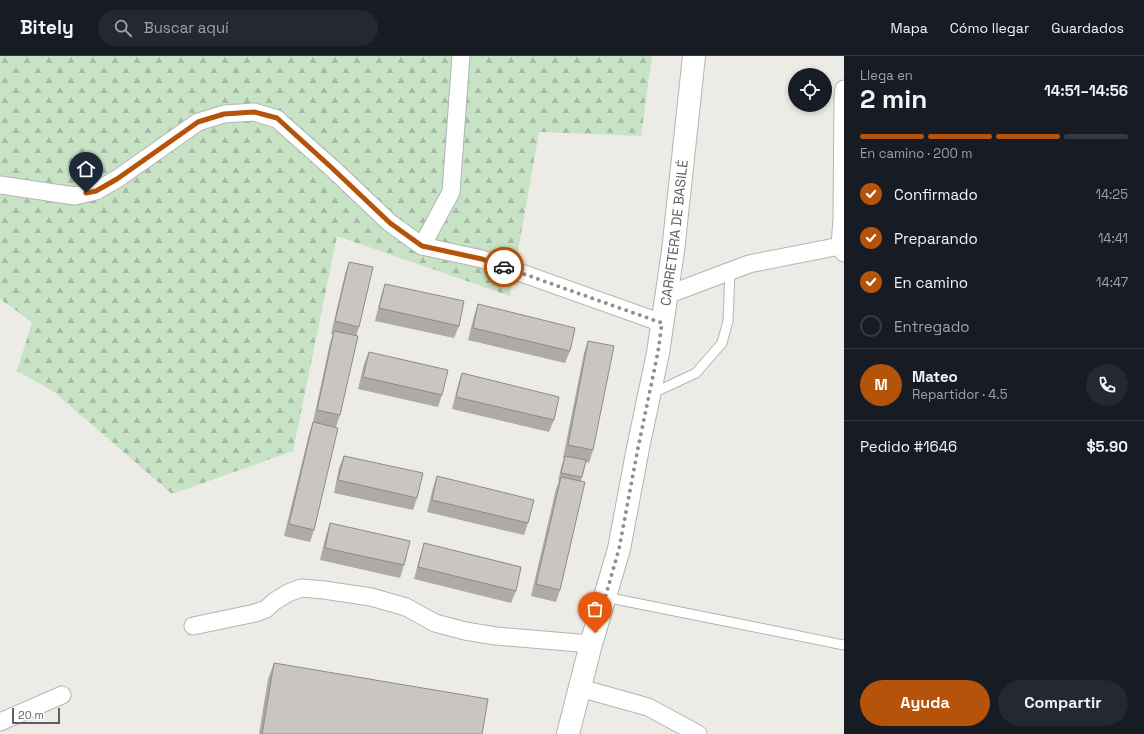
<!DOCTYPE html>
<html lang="es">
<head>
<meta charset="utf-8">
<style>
  :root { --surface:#171b24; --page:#242831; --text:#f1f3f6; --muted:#9ea1a6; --line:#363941; --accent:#b45309 }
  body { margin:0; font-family:"Space Grotesk",sans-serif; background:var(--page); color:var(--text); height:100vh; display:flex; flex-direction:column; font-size:15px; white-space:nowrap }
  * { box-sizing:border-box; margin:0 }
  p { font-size:13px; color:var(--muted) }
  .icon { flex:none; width:22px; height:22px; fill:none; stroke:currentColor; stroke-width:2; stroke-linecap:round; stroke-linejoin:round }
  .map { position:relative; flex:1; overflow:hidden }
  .panel { display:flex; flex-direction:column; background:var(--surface); width:300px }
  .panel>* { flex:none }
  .tools { position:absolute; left:788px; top:12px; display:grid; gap:8px }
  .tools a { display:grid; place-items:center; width:44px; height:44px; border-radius:50%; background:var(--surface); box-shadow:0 2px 6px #0003; font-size:20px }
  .scale { position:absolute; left:12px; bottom:10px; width:48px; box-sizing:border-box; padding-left:4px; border:2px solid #5d6064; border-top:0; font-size:11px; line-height:14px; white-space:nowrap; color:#5d6064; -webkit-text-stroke:3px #fff; paint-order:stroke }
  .pin { position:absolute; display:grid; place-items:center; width:34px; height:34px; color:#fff; margin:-41px -17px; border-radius:50% 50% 50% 0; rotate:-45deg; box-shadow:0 0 4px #0007 }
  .pin .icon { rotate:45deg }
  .courier { position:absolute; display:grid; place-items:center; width:40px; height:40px; margin:-20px; border:3px solid #b45309; border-radius:50%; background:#fff; color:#222; box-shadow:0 1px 5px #0007 }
  .headline em { font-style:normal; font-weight:600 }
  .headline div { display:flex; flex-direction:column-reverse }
  .headline { display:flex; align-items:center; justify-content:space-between; height:68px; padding:0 16px }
  h1 { font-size:26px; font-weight:600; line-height:30px }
  .bar { display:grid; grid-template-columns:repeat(4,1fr); gap:6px 4px; align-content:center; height:48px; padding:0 16px }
  .bar i { height:5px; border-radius:3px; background:var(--line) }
  .bar .active { background:var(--accent) }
  .bar p { grid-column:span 4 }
  .line { display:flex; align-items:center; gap:10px; padding:0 16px; border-top:1px solid var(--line) }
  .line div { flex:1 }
  .round { display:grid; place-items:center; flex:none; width:42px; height:42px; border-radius:21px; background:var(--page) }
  ol { padding:0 16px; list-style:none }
  li { display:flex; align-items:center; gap:12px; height:44px }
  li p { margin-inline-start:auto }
  li .icon { padding:4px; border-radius:50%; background:var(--accent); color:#fff; stroke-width:4 }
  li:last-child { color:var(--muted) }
  li i { width:22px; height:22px; border:2px solid var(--line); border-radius:50% }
  .primary-button { display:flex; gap:8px; margin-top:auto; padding:8px 16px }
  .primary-button a { flex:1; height:46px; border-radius:24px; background:var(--accent); color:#fff; font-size:16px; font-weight:600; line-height:46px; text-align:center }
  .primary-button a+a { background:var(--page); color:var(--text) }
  header { display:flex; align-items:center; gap:24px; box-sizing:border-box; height:56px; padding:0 20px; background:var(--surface); border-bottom:1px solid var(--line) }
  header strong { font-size:19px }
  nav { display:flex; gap:22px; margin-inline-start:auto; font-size:14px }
  .search { width:280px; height:36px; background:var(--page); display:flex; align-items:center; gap:10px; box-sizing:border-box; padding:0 14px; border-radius:22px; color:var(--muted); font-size:15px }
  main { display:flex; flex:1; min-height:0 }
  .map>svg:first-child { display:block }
</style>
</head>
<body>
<header>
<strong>Bitely</strong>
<div class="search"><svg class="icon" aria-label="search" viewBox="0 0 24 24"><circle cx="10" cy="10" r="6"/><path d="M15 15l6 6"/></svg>Buscar aquí</div>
<nav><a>Mapa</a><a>Cómo llegar</a><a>Guardados</a></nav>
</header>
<main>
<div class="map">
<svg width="844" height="678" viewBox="0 0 844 678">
  <defs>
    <pattern id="forest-firs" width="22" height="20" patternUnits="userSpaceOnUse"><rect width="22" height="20" fill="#c7e2c5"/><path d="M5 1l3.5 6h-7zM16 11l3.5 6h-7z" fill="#a5bba4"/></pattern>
  </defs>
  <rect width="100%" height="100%" fill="#edebe5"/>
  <path fill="url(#forest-firs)" d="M 0,0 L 652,0 L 641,80 L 539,76 L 510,240 L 337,180 L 293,395 L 172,438 L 53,335 L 17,315 L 32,266 L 0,243 Z"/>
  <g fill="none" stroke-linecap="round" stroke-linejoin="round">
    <g stroke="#b2b5b8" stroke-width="11">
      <g id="lane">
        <path d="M 651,338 L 696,317 L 722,287 L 728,265 L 730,215"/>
        <path d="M 605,541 L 735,567 L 844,589"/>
      </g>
    </g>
    <g stroke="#b2b5b8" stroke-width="19">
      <g id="street">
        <path d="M 844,33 L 843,40 L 842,162 L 840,190 L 844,197"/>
        <path d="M 0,129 L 75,140 L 96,135 L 117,123 L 198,66 L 224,58 L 254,56 L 277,63 L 332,112 L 390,167 L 422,190 L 482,203 L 662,267"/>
        <path d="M 422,190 L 451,136 L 461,0"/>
        <path d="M 667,239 L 749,208 L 840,190"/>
        <path d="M 193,570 L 255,557 L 266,553 L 275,545 L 288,537 L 301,532 L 324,534 L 371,541 L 406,551 L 435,567 L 465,575 L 496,580 L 591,588"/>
        <path d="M 580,632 L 648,651 L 698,678"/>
        <path d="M 0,666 L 62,639"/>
      </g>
    </g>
    <g stroke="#b1b4b8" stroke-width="24">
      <g id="secondary">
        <path id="s1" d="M 568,678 L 591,588 L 619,493 L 638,392 L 658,297 L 673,195 L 694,0"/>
      </g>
    </g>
    <use href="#lane" stroke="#fff" stroke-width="9"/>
    <use href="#street" stroke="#fff" stroke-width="17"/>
    <use href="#secondary" stroke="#fff" stroke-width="22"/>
  </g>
  <g fill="#adaaa7">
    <path d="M 349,206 L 359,271 L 356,280 L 340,359 L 336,371 L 314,474 L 310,486 L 284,480 L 309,378 L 313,366 L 330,287 L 333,278 L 331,278 L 345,218 Z"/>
    <path d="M 385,228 L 459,270 L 454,282 L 375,265 L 381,240 Z"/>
    <path d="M 478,248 L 570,295 L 565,307 L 468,284 L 474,260 Z"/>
    <path d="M 588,285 L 593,394 L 589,407 L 586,406 L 581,425 L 560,534 L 556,546 L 531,540 L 556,433 L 559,425 L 558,425 L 562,408 L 564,402 L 563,402 L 584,297 Z"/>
    <path d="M 369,296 L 442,339 L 438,351 L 358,333 L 364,308 Z"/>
    <path d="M 462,317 L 554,364 L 549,376 L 452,353 L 458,329 Z"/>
    <path d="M 344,400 L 417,442 L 413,454 L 334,437 L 339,412 Z"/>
    <path d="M 437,420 L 528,467 L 524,479 L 427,456 L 433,432 Z"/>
    <path d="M 330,467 L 404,509 L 400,522 L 320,504 L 326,479 Z"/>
    <path d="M 424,487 L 516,535 L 511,547 L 414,523 L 420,500 Z"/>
    <path d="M 274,607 L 482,678 L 259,678 L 268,623 Z"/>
  </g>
  <g fill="#c9c6c2" stroke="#8d8b88">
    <path d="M 349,206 L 373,211 L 359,271 L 335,265 Z"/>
    <path d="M 385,228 L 464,245 L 459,270 L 379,252 Z"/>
    <path d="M 478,248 L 575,272 L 570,295 L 473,272 Z"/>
    <path d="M 334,275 L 358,280 L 340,359 L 317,354 Z"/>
    <path d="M 588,285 L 614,290 L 593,394 L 568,389 Z"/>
    <path d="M 369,296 L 448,314 L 442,339 L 363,321 Z"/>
    <path d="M 462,317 L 559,341 L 554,364 L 456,341 Z"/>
    <path d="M 313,366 L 338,372 L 314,474 L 289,468 Z"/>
    <path d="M 344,400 L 423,417 L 417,442 L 338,424 Z"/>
    <path d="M 565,400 L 586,404 L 582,421 L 561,417 Z"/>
    <path d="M 437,420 L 534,444 L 528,467 L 432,444 Z"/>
    <path d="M 561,421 L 585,426 L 560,534 L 536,528 Z"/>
    <path d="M 330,467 L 410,485 L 404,509 L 325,492 Z"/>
    <path d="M 424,487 L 521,511 L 516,535 L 418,511 Z"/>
    <path d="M 274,607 L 488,643 L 482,678 L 262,678 Z"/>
  </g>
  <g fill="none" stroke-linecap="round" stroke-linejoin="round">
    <path stroke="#8f9191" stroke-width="4" stroke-dasharray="0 7.2" d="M 504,211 L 662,267 L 658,296 L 638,392 L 619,493 L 595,577"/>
    <path stroke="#b45309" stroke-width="5" d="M 86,137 L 96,135 L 117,123 L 198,66 L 224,58 L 254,56 L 277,62 L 332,112 L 390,167 L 422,190 L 482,203 L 504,211"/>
  </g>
  <g text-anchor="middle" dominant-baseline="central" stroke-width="3" stroke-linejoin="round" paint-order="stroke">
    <g font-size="14" fill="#5d6064" stroke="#fff">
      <text stroke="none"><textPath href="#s1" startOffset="513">CARRETERA DE BASILÉ</textPath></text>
    </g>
  </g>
</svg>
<div class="tools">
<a><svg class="icon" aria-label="locate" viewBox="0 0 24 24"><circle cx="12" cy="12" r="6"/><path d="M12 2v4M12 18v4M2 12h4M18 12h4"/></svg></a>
</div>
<div class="scale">20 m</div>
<div class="pin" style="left:595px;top:577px;background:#ea580c"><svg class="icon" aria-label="bag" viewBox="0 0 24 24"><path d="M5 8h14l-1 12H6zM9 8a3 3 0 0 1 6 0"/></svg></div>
<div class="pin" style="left:86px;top:137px;background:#1f2937"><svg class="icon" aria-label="home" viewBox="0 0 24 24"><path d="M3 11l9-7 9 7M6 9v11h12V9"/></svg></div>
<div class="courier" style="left:504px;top:211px"><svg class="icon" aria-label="car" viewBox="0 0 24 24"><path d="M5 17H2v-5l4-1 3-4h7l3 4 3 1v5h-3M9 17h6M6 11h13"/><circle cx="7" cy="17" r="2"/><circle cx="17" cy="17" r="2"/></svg></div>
</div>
<section class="panel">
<div class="headline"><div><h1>2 min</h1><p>Llega en</p></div><em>14:51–14:56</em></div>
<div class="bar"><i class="active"></i><i class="active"></i><i class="active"></i><i></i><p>En camino · 200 m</p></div>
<ol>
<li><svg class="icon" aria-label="check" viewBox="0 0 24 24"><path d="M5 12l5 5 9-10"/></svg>Confirmado<p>14:25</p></li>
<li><svg class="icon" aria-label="check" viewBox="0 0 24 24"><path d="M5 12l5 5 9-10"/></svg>Preparando<p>14:41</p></li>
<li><svg class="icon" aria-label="check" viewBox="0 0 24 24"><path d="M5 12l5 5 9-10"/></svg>En camino<p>14:47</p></li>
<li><i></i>Entregado</li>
</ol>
<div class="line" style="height:72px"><b class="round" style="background:var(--accent);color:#fff">M</b><div><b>Mateo</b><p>Repartidor · 4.5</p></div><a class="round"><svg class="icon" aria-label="phone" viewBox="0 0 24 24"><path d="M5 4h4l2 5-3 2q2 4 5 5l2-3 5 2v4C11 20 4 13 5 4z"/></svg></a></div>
<div class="line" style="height:52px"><div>Pedido #1646</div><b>$5.90</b></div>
<div class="primary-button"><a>Ayuda</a><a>Compartir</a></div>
</section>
</main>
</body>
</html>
